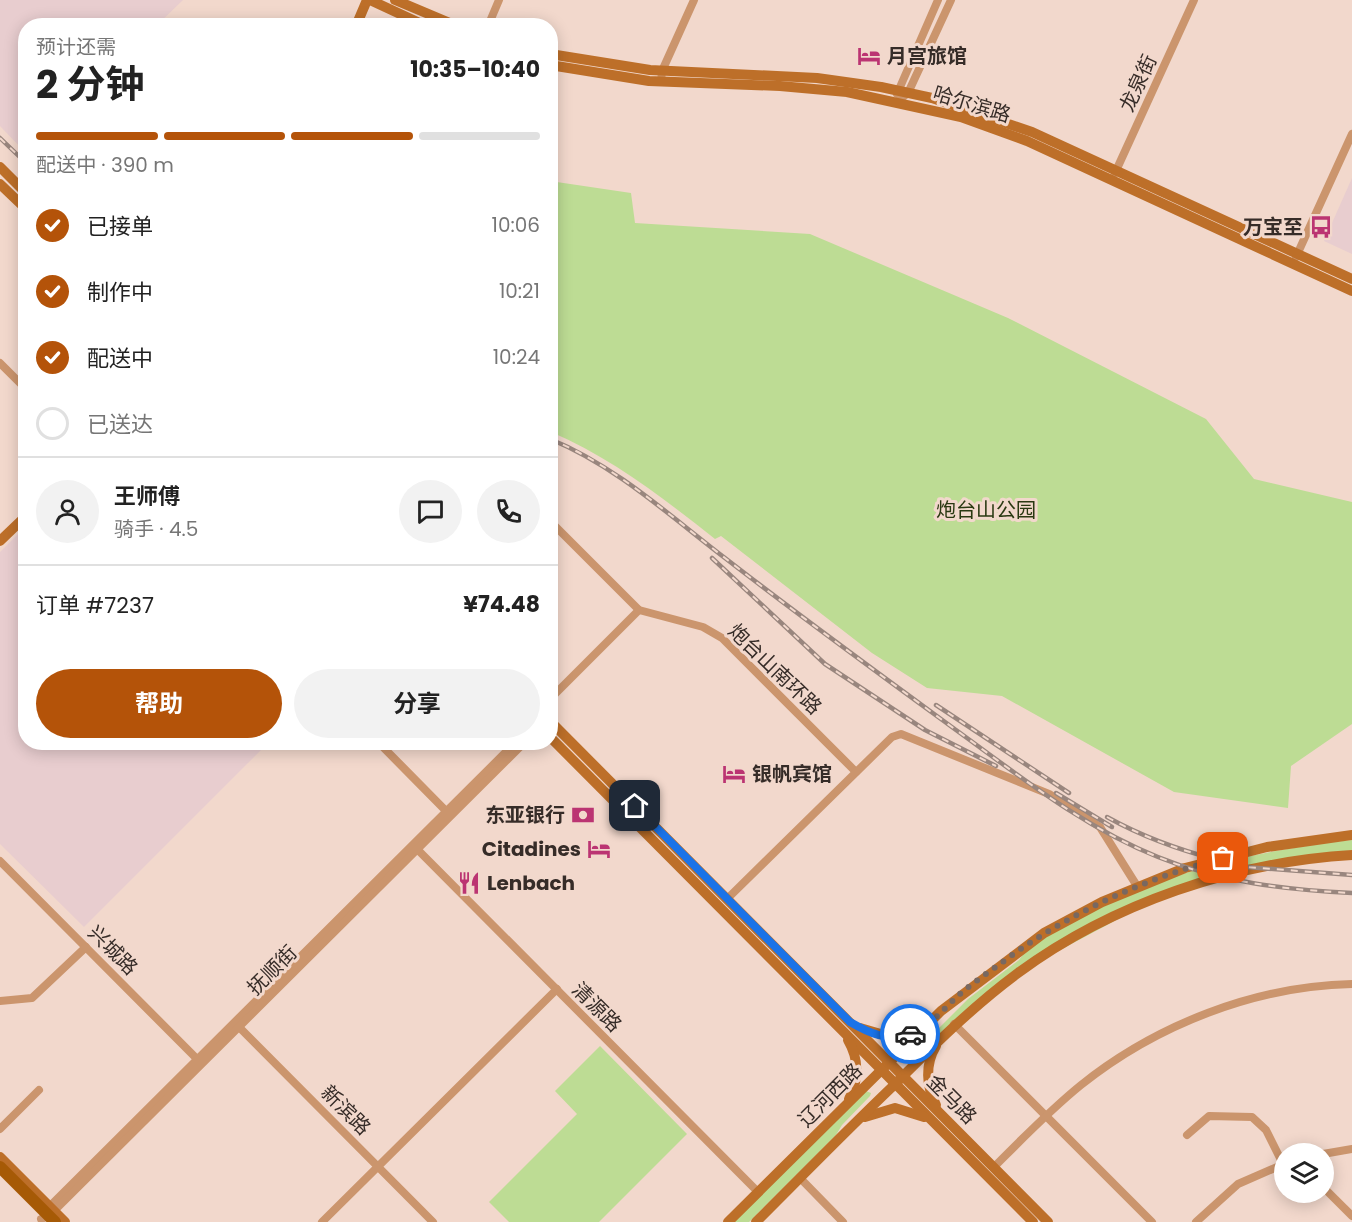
<!DOCTYPE html>
<html lang="zh">
<head>
<meta charset="utf-8">
<style>
  :root { --surface:#fff; --page:#f2f2f2; --text:#222; --muted:#767676; --line:#e0e0e0; --accent:#b45309 }
  body { margin:0; font-family:Poppins,"Noto Sans SC",sans-serif; background:var(--page); color:var(--text); height:100vh; display:flex; flex-direction:column; font-size:22px; white-space:nowrap }
  * { box-sizing:border-box; margin:0 }
  p { font-size:20px; color:var(--muted) }
  .icon { flex:none; width:33px; height:33px; fill:none; stroke:currentColor; stroke-width:2; stroke-linecap:round; stroke-linejoin:round }
  .map { position:relative; flex:1; overflow:hidden }
  .drawer { position:absolute; left:18px; top:18px; width:540px; height:732px; display:flex; flex-direction:column; background:var(--surface); border-radius:24px; box-shadow:0 3px 15px #0003 }
  .drawer>* { flex:none }
  .controls { position:absolute; left:1274px; top:1143px; display:grid; gap:12px }
  .controls a { display:grid; place-items:center; width:60px; height:60px; border-radius:50%; background:var(--surface); box-shadow:0 3px 15px #0003; font-size:30px }
  .pin { position:absolute; display:grid; place-items:center; width:51px; height:51px; color:#fff; margin:-26px; border-radius:12px; box-shadow:0 3px 9px #0006 }
  .courier { position:absolute; display:grid; place-items:center; width:60px; height:60px; margin:-30px; border:4px solid #1a73e8; border-radius:50%; background:#fff; color:#222; box-shadow:0 2px 8px #0007 }
  .overview em { font-style:normal; font-weight:700 }
  .overview div { display:flex; flex-direction:column-reverse }
  .overview { display:flex; align-items:center; justify-content:space-between; height:102px; padding:0 18px }
  h1 { font-size:39px; font-weight:700; line-height:45px }
  .bar { display:grid; grid-template-columns:repeat(4,1fr); gap:9px 6px; align-content:center; height:72px; padding:0 18px }
  .bar i { height:8px; border-radius:4px; background:var(--line) }
  .bar .selected { background:var(--accent) }
  .bar p { grid-column:span 4 }
  .line { display:flex; align-items:center; gap:15px; padding:0 18px; border-top:2px solid var(--line) }
  .line div { flex:1 }
  .round { display:grid; place-items:center; flex:none; width:63px; height:63px; border-radius:32px; background:var(--page) }
  ol { padding:0 18px; list-style:none }
  li { display:flex; align-items:center; gap:18px; height:66px }
  li p { margin-inline-start:auto }
  li .icon { padding:6px; border-radius:50%; background:var(--accent); color:#fff; stroke-width:4 }
  li:last-child { color:var(--muted) }
  li i { width:33px; height:33px; border:3px solid var(--line); border-radius:50% }
  .button { display:flex; gap:12px; margin-top:auto; padding:12px 18px }
  .button a { flex:1; height:69px; border-radius:36px; background:var(--accent); color:#fff; font-size:24px; font-weight:700; line-height:69px; text-align:center }
  .button a+a { background:var(--page); color:var(--text) }
  .map>svg:first-child { display:block }
</style>
</head>
<body>
<div class="map">
<svg width="1352" height="1222" viewBox="0 0 1352 1222">
  <rect width="100%" height="100%" fill="#f2d8cc"/>
  <g fill="#e8cdcf">
    <path d="M 0,0 L 183,0 L 157,25 L 26,26 L 25,152 L 0,126 Z"/>
    <path d="M 1352,178 L 1352,254 L 1324,241 Z"/>
    <path d="M 25,527 L 26,742 L 268,743 L 84,927 L 0,844 L 0,552 Z"/>
  </g>
  <g fill="#bddc94">
    <path d="M 550,181 L 631,193 L 635,223 L 810,234 L 1008,318 L 1206,419 L 1254,479 L 1352,502 L 1352,724 L 1291,766 L 1288,808 L 1174,792 L 1002,696 L 927,688 L 872,653 L 721,536 L 715,539 C 663,498 612,458 551,432 Z"/>
    <path d="M 1352,840 L 1352,850 L 1184,884 L 998,983 L 955,1019 L 919,1053 L 915,1052 L 968,999 L 1019,960 L 1025,952 C 1117,883 1239,852 1352,840 Z"/>
    <path d="M 600,1046 L 687,1134 L 599,1222 L 509,1222 L 489,1202 L 577,1114 L 555,1091 Z"/>
    <path d="M 866,1091 L 871,1093 L 870,1096 L 842,1125 L 836,1135 L 749,1222 L 734,1222 Z"/>
  </g>
  <g fill="none" stroke-linecap="round" stroke-linejoin="round">
    <g stroke="#cb956d" stroke-width="8">
      <path d="M 488,26 L 499,0"/>
      <path d="M 661,82 L 662,71 L 694,0"/>
      <path d="M 897,94 L 938,0"/>
      <path d="M 897,102 L 908,93 L 951,0"/>
      <path d="M 1115,173 L 1194,0"/>
      <path d="M 1296,257 L 1352,134"/>
      <path d="M 0,363 L 26,389"/>
      <path d="M 550,521 L 639,610 L 703,627 L 722,638 L 856,772"/>
      <path d="M 550,699 L 639,610"/>
      <path d="M 378,742 L 450,815"/>
      <path d="M 414,846 L 758,1192"/>
      <path d="M 0,861 L 200,1062"/>
      <path d="M 727,899 L 892,737 L 901,734 L 1049,794 L 1076,811 L 1100,827 L 1137,886"/>
      <path d="M 0,1001 L 32,998 L 86,947"/>
      <path d="M 235,1023 L 433,1222"/>
      <path d="M 954,1024 L 1152,1222"/>
      <path d="M 0,1129 L 39,1090"/>
      <path d="M 1187,1135 L 1209,1116 L 1252,1117 L 1266,1130 L 1283,1164"/>
      <path d="M 1323,1154 L 1352,1149"/>
      <path d="M 994,1167 C 1022,1139 1050,1110 1081,1085 C 1156,1025 1255,986 1352,984"/>
      <path d="M 800,1178 L 843,1222"/>
      <path d="M 1323,1187 L 1352,1216"/>
      <path d="M 47,1209 L 516,742"/>
      <path d="M 41,1219 L 49,1216 L 525,742"/>
      <path d="M 322,1222 L 557,989"/>
      <path d="M 1196,1222 L 1238,1184 L 1284,1164"/>
    </g>
    <g stroke="#bd6f29" stroke-width="10">
      <path d="M 370,0 L 426,26"/>
      <path d="M 395,0 L 457,26"/>
      <path d="M 356,26 L 367,0"/>
      <path d="M 550,54 L 650,70 L 817,78 L 881,87 L 932,98 L 1032,132 L 1352,279"/>
      <path d="M 550,65 L 649,81 L 780,86 L 847,92 L 961,117 L 1027,141 L 1352,291"/>
      <path d="M 0,167 L 26,193"/>
      <path d="M 0,184 L 26,209"/>
      <path d="M 0,541 L 26,516"/>
      <path d="M 550,721 L 1048,1222"/>
      <path d="M 550,737 L 1033,1222"/>
      <path d="M 860,1028 L 891,1037 L 917,1031"/>
      <path d="M 848,1040 C 859,1059 859,1080 849,1099"/>
      <path d="M 936,1046 C 925,1064 926,1086 936,1105"/>
      <path d="M 865,1117 L 895,1108 L 924,1117"/>
      <path d="M 0,1157 L 65,1222"/>
      <path d="M 728,1222 L 941,1011 L 1044,933 L 1102,902 L 1185,868 L 1267,847 L 1352,835"/>
      <path d="M 756,1222 C 801,1177 845,1132 891,1088 C 932,1047 972,1007 1018,973 C 1113,903 1235,862 1352,855"/>
    </g>
    <path stroke="#a65a06" stroke-width="12" d="M 0,1167 L 55,1222"/>
    <g stroke="#99867e" stroke-width="4.5">
      <g id="rail">
        <path d="M 0,138 L 26,163"/>
        <path d="M 550,439 C 616,466 670,516 725,558 C 801,617 878,673 956,730 C 1021,777 1083,827 1158,857 C 1219,882 1287,890 1352,893"/>
        <path d="M 712,558 L 825,664 L 925,730 L 996,766"/>
        <path d="M 936,705 L 1069,793"/>
        <path d="M 1056,793 L 1112,827"/>
        <path d="M 1107,817 C 1143,837 1179,850 1218,860"/>
        <path d="M 1207,864 L 1352,875"/>
      </g>
    </g>
    <use href="#rail" stroke="#f2d8cc" stroke-width="2" stroke-dasharray="7" stroke-linecap="butt"/>
  </g>
  <g fill="none" stroke-linecap="round" stroke-linejoin="round">
    <path stroke="#786861" stroke-width="6" stroke-dasharray="0 10.8" d="M 910,1034 C 930,1027 945,1007 960,994 C 975,981 992,970 1008,958 C 1073,911 1146,878 1223,858"/>
    <path stroke="#1a73e8" stroke-width="8" d="M 635,806 L 850,1022 C 869,1033 888,1042 910,1034"/>
  </g>
  <defs>
    <g id="hotel-bare" transform="scale(1.8)"><path d="M-6-4.5h1.5V1H6V5H4.5V3h-9V5H-6ZM-4 0a1.8 1.8 0 1 1 3.6 0ZM.5 0V-2.5h3Q6-2.5 6 0Z" fill="#bb3472" stroke="#f2d8cc" stroke-width="2.5" paint-order="stroke"/></g>
    <g id="bus-bare" transform="scale(1.8)"><path d="M-5-6H5V4H4V6H2V4H-2V6H-4V4H-5ZM-3.5-4V0h7V-4ZM-3.5 1.2v1.5H-2V1.2ZM2 1.2v1.5H3.5V1.2Z" fill="#bb3472" stroke="#f2d8cc" stroke-width="2.5" paint-order="stroke"/></g>
    <g id="bank-bare" transform="scale(1.8)"><path d="M-6-4H6V4H-6ZM0-2.3a2.3 2.3 0 1 0 0 4.6a2.3 2.3 0 1 0 0-4.6Z" fill="#bb3472" stroke="#f2d8cc" stroke-width="2.5" paint-order="stroke"/></g>
    <g id="restaurant-bare" transform="scale(1.8)"><path d="M-5-6h1v4h1v-4h1v4h1v-4h1v5L-1.5 .5V6h-2V.5L-5-1ZM5-6V6H3V1.5H1.5Q1.5-4 5-6Z" fill="#bb3472" stroke="#f2d8cc" stroke-width="2.5" paint-order="stroke"/></g>
  </defs>
  <g fill-rule="evenodd">
    <use href="#hotel-bare" x="869" y="56"/>
    <use href="#bus-bare" x="1321" y="227"/>
    <use href="#hotel-bare" x="734" y="774"/>
    <use href="#bank-bare" x="583" y="815"/>
    <use href="#hotel-bare" x="599" y="849"/>
    <use href="#restaurant-bare" x="469" y="883"/>
  </g>
  <g text-anchor="middle" dominant-baseline="central" stroke-width="6" stroke-linejoin="round" paint-order="stroke">
    <g font-size="20" font-weight="bold" fill="#362c28" stroke="#f2d8cc" text-anchor="start">
      <text x="887" y="56">月宫旅馆</text>
      <text x="1303" y="227" text-anchor="end">万宝至</text>
      <text x="752" y="774">银帆宾馆</text>
      <text x="565" y="815" text-anchor="end">东亚银行</text>
      <text x="581" y="849" text-anchor="end">Citadines</text>
      <text x="487" y="883">Lenbach</text>
    </g>
    <g font-size="20" fill="#362c28" stroke="#f2d8cc">
      <text transform="translate(1138 83) rotate(-65)">龙泉街</text>
      <text transform="translate(972 104) rotate(17)">哈尔滨路</text>
      <text transform="translate(775 669) rotate(44)">炮台山南环路</text>
      <text transform="translate(113 950) rotate(45)">兴城路</text>
      <text transform="translate(272 970) rotate(-45)">抚顺街</text>
      <text transform="translate(597 1007) rotate(45)">清源路</text>
      <text transform="translate(830 1095) rotate(-45)">辽河西路</text>
      <text transform="translate(952 1099) rotate(45)">金马路</text>
      <text transform="translate(346 1110) rotate(45)">新滨路</text>
    </g>
    <g font-size="20" fill="#2a3912" stroke="#f2d8cc">
      <text x="986" y="510">炮台山公园</text>
    </g>
  </g>
</svg>
<div class="controls">
<a><svg class="icon" aria-label="layers" viewBox="0 0 24 24"><path d="M12 4l9 5-9 5-9-5zM3 14l9 5 9-5"/></svg></a>
</div>
<div class="pin" style="left:1223px;top:858px;background:#ea580c"><svg class="icon" aria-label="bag" viewBox="0 0 24 24"><path d="M5 8h14l-1 12H6zM9 8a3 3 0 0 1 6 0"/></svg></div>
<div class="pin" style="left:635px;top:806px;background:#1f2937"><svg class="icon" aria-label="home" viewBox="0 0 24 24"><path d="M3 11l9-7 9 7M6 9v11h12V9"/></svg></div>
<div class="courier" style="left:910px;top:1034px"><svg class="icon" aria-label="car" viewBox="0 0 24 24"><path d="M5 17H2v-5l4-1 3-4h7l3 4 3 1v5h-3M9 17h6M6 11h13"/><circle cx="7" cy="17" r="2"/><circle cx="17" cy="17" r="2"/></svg></div>
<section class="drawer">
<div class="overview"><div><h1>2 分钟</h1><p>预计还需</p></div><em>10:35–10:40</em></div>
<div class="bar"><i class="selected"></i><i class="selected"></i><i class="selected"></i><i></i><p>配送中 · 390 m</p></div>
<ol>
<li><svg class="icon" aria-label="check" viewBox="0 0 24 24"><path d="M5 12l5 5 9-10"/></svg>已接单<p>10:06</p></li>
<li><svg class="icon" aria-label="check" viewBox="0 0 24 24"><path d="M5 12l5 5 9-10"/></svg>制作中<p>10:21</p></li>
<li><svg class="icon" aria-label="check" viewBox="0 0 24 24"><path d="M5 12l5 5 9-10"/></svg>配送中<p>10:24</p></li>
<li><i></i>已送达</li>
</ol>
<div class="line" style="height:108px"><a class="round"><svg class="icon" aria-label="person" viewBox="0 0 24 24"><circle cx="12" cy="8" r="4"/><path d="M4 21q1-7 8-7t8 7"/></svg></a><div><b>王师傅</b><p>骑手 · 4.5</p></div><a class="round"><svg class="icon" aria-label="chat" viewBox="0 0 24 24"><path d="M4 5h16v11H9l-5 4z"/></svg></a><a class="round"><svg class="icon" aria-label="phone" viewBox="0 0 24 24"><path d="M5 4h4l2 5-3 2q2 4 5 5l2-3 5 2v4C11 20 4 13 5 4z"/></svg></a></div>
<div class="line" style="height:78px"><div>订单 #7237</div><b>¥74.48</b></div>
<div class="button"><a>帮助</a><a>分享</a></div>
</section>
</div>
</body>
</html>
